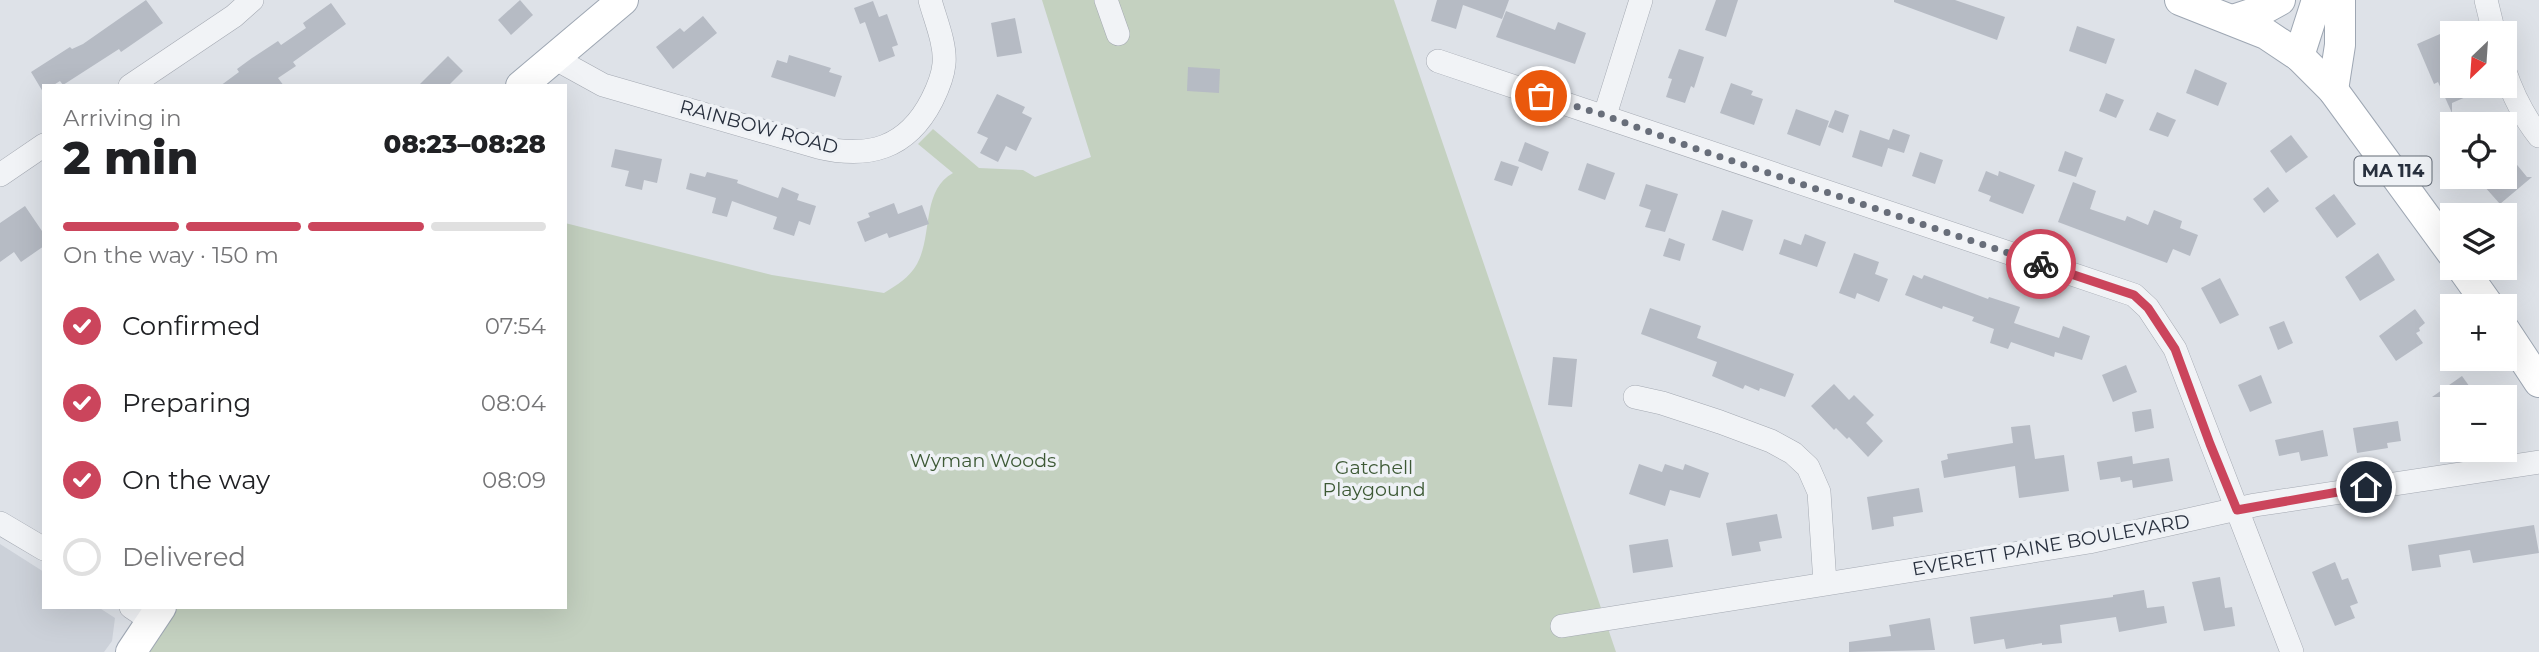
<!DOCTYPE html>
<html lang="en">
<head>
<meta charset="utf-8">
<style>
  :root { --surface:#fff; --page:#f6f6f6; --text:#202124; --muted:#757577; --line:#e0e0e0; --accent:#cb455c }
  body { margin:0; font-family:Montserrat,sans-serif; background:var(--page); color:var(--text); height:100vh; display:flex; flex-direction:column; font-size:26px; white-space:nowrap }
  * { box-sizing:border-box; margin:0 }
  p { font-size:23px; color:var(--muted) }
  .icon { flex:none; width:38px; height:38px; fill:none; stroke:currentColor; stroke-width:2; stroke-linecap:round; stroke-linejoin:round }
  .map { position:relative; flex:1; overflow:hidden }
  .sheet { position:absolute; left:42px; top:84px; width:525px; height:525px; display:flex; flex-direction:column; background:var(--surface); border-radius:0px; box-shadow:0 7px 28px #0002 }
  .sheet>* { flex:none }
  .needle { width:46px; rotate:205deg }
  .buttons { position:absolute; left:2440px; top:21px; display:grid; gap:14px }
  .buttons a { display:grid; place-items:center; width:77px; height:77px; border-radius:0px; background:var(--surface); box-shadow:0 7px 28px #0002; font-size:35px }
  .pin { position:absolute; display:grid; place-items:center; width:60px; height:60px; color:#fff; margin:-30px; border:4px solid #fff; border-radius:50%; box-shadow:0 2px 7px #0007 }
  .courier { position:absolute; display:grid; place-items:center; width:70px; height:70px; margin:-35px; border:5px solid #cb455c; border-radius:50%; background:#fff; color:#222; box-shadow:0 2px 9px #0007 }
  .headline em { font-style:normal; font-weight:800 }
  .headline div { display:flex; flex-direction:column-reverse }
  .headline { display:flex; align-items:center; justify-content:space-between; height:119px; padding:0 21px }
  h1 { font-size:46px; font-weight:800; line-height:52px }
  .bar { display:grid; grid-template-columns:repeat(4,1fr); gap:10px 7px; align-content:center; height:84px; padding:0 21px }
  .bar i { height:9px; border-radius:5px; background:var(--line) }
  .bar .on { background:var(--accent) }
  .bar p { grid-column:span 4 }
  ol { padding:0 21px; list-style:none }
  li { display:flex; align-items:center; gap:21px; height:77px }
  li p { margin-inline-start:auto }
  li .icon { padding:7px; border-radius:50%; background:var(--accent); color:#fff; stroke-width:4 }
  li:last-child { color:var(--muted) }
  li i { width:38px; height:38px; border:4px solid var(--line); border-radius:50% }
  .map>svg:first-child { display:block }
</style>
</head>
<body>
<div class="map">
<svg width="2539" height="652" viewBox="0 0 2539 652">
  <rect width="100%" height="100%" fill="#dee2e8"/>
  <path fill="#ccd1d9" d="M 0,544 L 44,572 L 44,607 L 98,607 L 115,618 L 112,641 L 104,652 L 0,652 Z"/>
  <path fill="#c4d1c0" d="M 1042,0 L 1394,0 L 1616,652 L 149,652 L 162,634 L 176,607 L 565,607 L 565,223 L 772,275 L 884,293 C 897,285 909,278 917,264 C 933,235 921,191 953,173 L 918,144 L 933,129 L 979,168 L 1023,170 L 1035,177 L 1091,157 Z"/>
  <g fill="#b6bbc4">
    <path d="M 146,0 L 163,23 L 121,52 L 119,49 L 63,85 L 60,81 L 52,86 L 44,86 L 43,92 L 31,72 L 70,47 L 72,49 L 83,44 Z"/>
    <path d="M 520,0 L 533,15 L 511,35 L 498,20 Z"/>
    <path d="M 1437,0 L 1509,0 L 1502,19 L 1463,5 L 1456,29 L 1431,21 Z"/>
    <path d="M 1716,0 L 1738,0 L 1726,37 L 1705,30 Z"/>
    <path d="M 1894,0 L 1955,0 L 2005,17 L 1997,40 L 1894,2 Z"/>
    <path d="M 873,1 L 879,17 L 887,14 L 898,45 L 892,47 L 895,56 L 879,62 L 865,22 L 860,24 L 854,8 Z"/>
    <path d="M 331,3 L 346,24 L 293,62 L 296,66 L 278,78 L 284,86 L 220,86 L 239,72 L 237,69 L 252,58 L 278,41 L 281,45 L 306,28 L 303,23 Z"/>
    <path d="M 1506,11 L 1555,30 L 1558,22 L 1586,33 L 1575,64 L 1496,37 Z"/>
    <path d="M 703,16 L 717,33 L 673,69 L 656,47 L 680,28 L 684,32 Z"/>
    <path d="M 1015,18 L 1022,53 L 997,57 L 991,23 Z"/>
    <path d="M 2077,26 L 2115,39 L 2106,64 L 2069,51 Z"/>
    <path d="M 2447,31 L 2452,42 L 2452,86 L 2491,86 L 2452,103 L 2452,113 L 2438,82 L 2434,84 L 2417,44 Z"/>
    <path d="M 1679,49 L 1704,57 L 1694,88 L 1691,86 L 1685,103 L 1666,97 L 1672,79 L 1668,78 Z"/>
    <path d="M 789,55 L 831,68 L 829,72 L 842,76 L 835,97 L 771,77 L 777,60 L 787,63 Z"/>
    <path d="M 448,56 L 463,71 L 448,86 L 418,86 Z"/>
    <path d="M 1188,67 L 1220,69 L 1219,93 L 1187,91 Z"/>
    <path d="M 2195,69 L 2227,83 L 2218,106 L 2186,93 Z"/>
    <path d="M 1731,83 L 1753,91 L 1751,95 L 1763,99 L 1754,125 L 1720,113 Z"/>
    <path d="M 2106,93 L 2124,100 L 2116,118 L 2099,111 Z"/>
    <path d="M 997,94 L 1025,107 L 1022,113 L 1032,118 L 1016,151 L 1006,146 L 998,162 L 980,153 L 988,138 L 977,133 Z"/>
    <path d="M 1796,109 L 1829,121 L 1820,146 L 1787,134 Z"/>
    <path d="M 1835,110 L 1849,115 L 1843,133 L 1828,127 Z"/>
    <path d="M 2157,112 L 2176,120 L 2168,137 L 2149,130 Z"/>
    <path d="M 1893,129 L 1910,135 L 1904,153 L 1888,148 L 1882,167 L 1852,157 L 1860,130 L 1889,140 Z"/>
    <path d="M 2291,135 L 2308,157 L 2286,173 L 2270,151 Z"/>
    <path d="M 1525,142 L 1549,152 L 1542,171 L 1518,161 Z"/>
    <path d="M 615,149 L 662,159 L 657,183 L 644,180 L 642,190 L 625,186 L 629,171 L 611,167 Z"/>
    <path d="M 2504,149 L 2527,177 L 2532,177 L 2500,204 L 2476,177 L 2504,177 Z"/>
    <path d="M 2065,151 L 2083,158 L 2076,177 L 2058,171 Z"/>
    <path d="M 1920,152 L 1943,160 L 1935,184 L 1912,176 Z"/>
    <path d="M 1501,161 L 1519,167 L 1512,186 L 1494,180 Z"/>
    <path d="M 1587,163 L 1615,173 L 1605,200 L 1578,190 Z"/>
    <path d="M 1986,171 L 1998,176 L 1999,171 L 2035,185 L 2023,214 L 1989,201 L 1991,196 L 1978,191 Z"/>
    <path d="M 707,172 L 738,180 L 737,183 L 778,198 L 782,187 L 799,194 L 797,200 L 816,206 L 810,225 L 799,221 L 794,236 L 773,229 L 777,217 L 732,201 L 727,217 L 712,213 L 716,198 L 686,189 L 690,173 L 705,177 Z"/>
    <path d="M 2073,182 L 2096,191 L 2090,209 L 2125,221 L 2127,216 L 2148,225 L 2154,210 L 2182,221 L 2180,228 L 2198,235 L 2190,256 L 2173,249 L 2167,263 L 2058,222 Z"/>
    <path d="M 1646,184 L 1678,194 L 1665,232 L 1645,227 L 1651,210 L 1639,206 Z"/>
    <path d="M 2268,187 L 2279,201 L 2264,213 L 2253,199 Z"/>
    <path d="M 2334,194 L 2356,224 L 2337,238 L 2315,208 Z"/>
    <path d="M 894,203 L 898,214 L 922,205 L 929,224 L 889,238 L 887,233 L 865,242 L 857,222 L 870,217 L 868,213 Z"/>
    <path d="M 25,206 L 44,234 L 44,246 L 21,262 L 14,252 L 0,262 L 0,223 Z"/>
    <path d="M 1722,210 L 1753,220 L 1743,251 L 1712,240 Z"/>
    <path d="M 1805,234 L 1826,242 L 1817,267 L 1779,254 L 1784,239 L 1801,245 Z"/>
    <path d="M 1669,238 L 1685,244 L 1680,261 L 1663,256 Z"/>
    <path d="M 1854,253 L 1879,262 L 1875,274 L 1888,279 L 1879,302 L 1857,293 L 1855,299 L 1839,293 Z"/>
    <path d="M 2378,253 L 2395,280 L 2360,301 L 2345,277 Z"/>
    <path d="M 1913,275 L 1922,279 L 1924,275 L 1988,299 L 1989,297 L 2020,307 L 2014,323 L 2059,338 L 2063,326 L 2090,336 L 2082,360 L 2055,352 L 2054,357 L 2011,342 L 2008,349 L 1990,343 L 1994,329 L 1972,321 L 1974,317 L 1943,306 L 1942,309 L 1905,295 Z"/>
    <path d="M 2220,278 L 2239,315 L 2220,324 L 2201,288 Z"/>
    <path d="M 1650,308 L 1701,326 L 1697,338 L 1794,374 L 1785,397 L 1760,388 L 1759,391 L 1745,385 L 1743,389 L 1712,376 L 1717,362 L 1641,334 Z"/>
    <path d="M 2415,309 L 2425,323 L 2419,328 L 2420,331 L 2416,333 L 2423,343 L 2396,361 L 2379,336 Z"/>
    <path d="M 2284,321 L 2293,343 L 2278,350 L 2269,327 Z"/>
    <path d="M 1553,357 L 1577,359 L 1572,407 L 1548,405 Z"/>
    <path d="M 2126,365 L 2137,392 L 2113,402 L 2102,375 Z"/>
    <path d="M 2261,375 L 2272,403 L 2250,412 L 2238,385 Z"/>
    <path d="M 2462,376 L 2477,397 L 2432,397 Z"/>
    <path d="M 1834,384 L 1849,400 L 1854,395 L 1874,415 L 1866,423 L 1883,441 L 1868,457 L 1849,437 L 1847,439 L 1836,428 L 1834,430 L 1811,406 Z"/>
    <path d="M 2151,409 L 2154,428 L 2135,432 L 2132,412 Z"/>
    <path d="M 2398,421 L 2401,441 L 2387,443 L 2388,448 L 2357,453 L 2353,428 Z"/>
    <path d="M 2030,425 L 2035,459 L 2064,455 L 2069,491 L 2019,498 L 2015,466 L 1944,478 L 1941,461 L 1948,459 L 1947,454 L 2013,443 L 2011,427 Z"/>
    <path d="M 2323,430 L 2328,456 L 2301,461 L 2299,452 L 2279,456 L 2275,440 Z"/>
    <path d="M 2132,456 L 2133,464 L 2169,458 L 2173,481 L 2133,488 L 2132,480 L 2121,482 L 2120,477 L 2100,480 L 2097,462 Z"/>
    <path d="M 1639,464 L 1662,472 L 1665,464 L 1683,470 L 1685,464 L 1709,473 L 1700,498 L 1670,490 L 1665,506 L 1629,494 Z"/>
    <path d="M 1919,488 L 1923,512 L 1893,517 L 1894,526 L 1872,530 L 1867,497 Z"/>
    <path d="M 1777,514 L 1782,538 L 1759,542 L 1761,551 L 1732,556 L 1726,523 Z"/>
    <path d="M 2534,525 L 2539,553 L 2473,563 L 2470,550 L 2439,555 L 2441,567 L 2412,571 L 2408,545 Z"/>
    <path d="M 1668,539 L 1673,567 L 1633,573 L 1629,545 Z"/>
    <path d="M 2335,562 L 2342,580 L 2348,578 L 2358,603 L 2350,606 L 2355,618 L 2335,626 L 2312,572 Z"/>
    <path d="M 2220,577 L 2225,608 L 2232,607 L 2235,626 L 2204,631 L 2192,582 Z"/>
    <path d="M 2144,590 L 2147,608 L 2164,606 L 2167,623 L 2119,632 L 2116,617 L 2060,625 L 2062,643 L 2042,645 L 2042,643 L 2006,649 L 2004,639 L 1974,644 L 1970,617 L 2113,597 L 2113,595 Z"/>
    <path d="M 1930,618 L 1935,650 L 1849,652 L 1849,642 L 1891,636 L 1889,625 Z"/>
  </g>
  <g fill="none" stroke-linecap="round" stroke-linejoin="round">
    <g stroke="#a4a9b2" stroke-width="24">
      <g id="minor">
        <path d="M 1106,0 L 1118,34"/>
        <path d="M 2486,0 L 2494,33"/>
        <path d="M 554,58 L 603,85 L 818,147 C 868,159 907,149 932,100 C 937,90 943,75 944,64 C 946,44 935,19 930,0"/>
        <path d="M 1438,61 L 2134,295 L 2148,308 L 2175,349 L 2292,652"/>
        <path d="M 2504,69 C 2512,93 2523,116 2539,136"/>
        <path d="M 130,86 L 234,16 L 252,0"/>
        <path d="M 1605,115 L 1641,0"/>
        <path d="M 0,175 L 44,145"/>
        <path d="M 1635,397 L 1662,403 L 1720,422 L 1771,441 L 1793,453 L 1808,467 L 1819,492 L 1825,583"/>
        <path d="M 0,523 L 44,549"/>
        <path d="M 131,607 L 152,621"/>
        <path d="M 1562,626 L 2089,542 L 2255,505 L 2539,462"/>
      </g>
    </g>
    <g stroke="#9ea7b3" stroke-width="32">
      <g id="major">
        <path d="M 2180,0 L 2266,34 L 2299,56 L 2333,90 L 2452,253"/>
        <path d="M 2233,20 L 2260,11 L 2280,0"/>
        <path d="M 2299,56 L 2317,0"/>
        <path d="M 521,86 L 623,0"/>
        <path d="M 2333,90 L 2340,45 L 2340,0"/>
        <path d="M 2462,268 L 2489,306"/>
        <path d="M 2504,329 L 2539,382"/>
        <path d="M 131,652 L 161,607"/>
      </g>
    </g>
    <use href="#minor" stroke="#f1f3f6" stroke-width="23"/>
    <use href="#major" stroke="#fff" stroke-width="30"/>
  </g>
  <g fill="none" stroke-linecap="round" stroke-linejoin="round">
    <path stroke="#686e7a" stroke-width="7" stroke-dasharray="0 12.6" d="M 1541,96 L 1601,114 L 1691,147 L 2041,264"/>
    <path stroke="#cb455c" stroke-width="9" d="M 2041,264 L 2134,295 L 2148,308 L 2175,349 L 2210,444 L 2237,510 L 2366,487"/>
  </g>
  <g text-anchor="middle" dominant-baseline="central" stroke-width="7" stroke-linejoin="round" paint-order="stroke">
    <rect fill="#eef1f5" stroke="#636a75" stroke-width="2" x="2354.5" y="156.5" width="77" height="29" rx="5"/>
    <g font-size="18" font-weight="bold" fill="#28303e">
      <text x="2393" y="171">MA 114</text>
    </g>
    <g font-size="19" fill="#28303e" stroke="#eef1f5">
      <text transform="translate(759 127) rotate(15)">RAINBOW ROAD</text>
      <text transform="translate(2051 545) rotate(-10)">EVERETT PAINE BOULEVARD</text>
    </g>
    <g font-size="19" fill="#3d5935" stroke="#eef1f5">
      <text x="983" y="460">Wyman Woods</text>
      <text x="1374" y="467">Gatchell<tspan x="1374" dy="22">Playgound</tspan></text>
    </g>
  </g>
</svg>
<div class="buttons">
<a><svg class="needle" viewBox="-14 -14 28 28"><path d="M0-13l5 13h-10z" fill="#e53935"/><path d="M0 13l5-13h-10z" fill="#757577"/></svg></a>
<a><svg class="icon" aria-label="locate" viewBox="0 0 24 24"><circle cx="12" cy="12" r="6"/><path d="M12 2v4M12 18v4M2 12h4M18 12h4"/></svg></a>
<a><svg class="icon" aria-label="layers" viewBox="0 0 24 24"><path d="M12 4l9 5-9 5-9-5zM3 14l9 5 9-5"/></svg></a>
<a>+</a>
<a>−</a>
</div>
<div class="pin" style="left:1541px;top:96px;background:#ea580c"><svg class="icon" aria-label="bag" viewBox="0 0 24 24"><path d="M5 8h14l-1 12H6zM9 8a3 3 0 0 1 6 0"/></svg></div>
<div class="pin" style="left:2366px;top:487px;background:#1f2937"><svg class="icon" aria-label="home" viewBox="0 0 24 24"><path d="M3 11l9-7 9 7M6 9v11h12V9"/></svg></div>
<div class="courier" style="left:2041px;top:264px"><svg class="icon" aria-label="bike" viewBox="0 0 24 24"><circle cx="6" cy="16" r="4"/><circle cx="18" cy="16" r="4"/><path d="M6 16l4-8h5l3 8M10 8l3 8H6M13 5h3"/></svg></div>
<section class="sheet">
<div class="headline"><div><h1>2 min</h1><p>Arriving in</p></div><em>08:23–08:28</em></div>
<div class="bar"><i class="on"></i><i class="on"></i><i class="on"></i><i></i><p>On the way · 150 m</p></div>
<ol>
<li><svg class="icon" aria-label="check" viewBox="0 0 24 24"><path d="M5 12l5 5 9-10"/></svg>Confirmed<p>07:54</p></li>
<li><svg class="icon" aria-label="check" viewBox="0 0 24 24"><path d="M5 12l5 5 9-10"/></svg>Preparing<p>08:04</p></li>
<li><svg class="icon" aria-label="check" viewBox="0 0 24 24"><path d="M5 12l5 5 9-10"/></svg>On the way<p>08:09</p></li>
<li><i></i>Delivered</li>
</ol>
</section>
</div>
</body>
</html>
